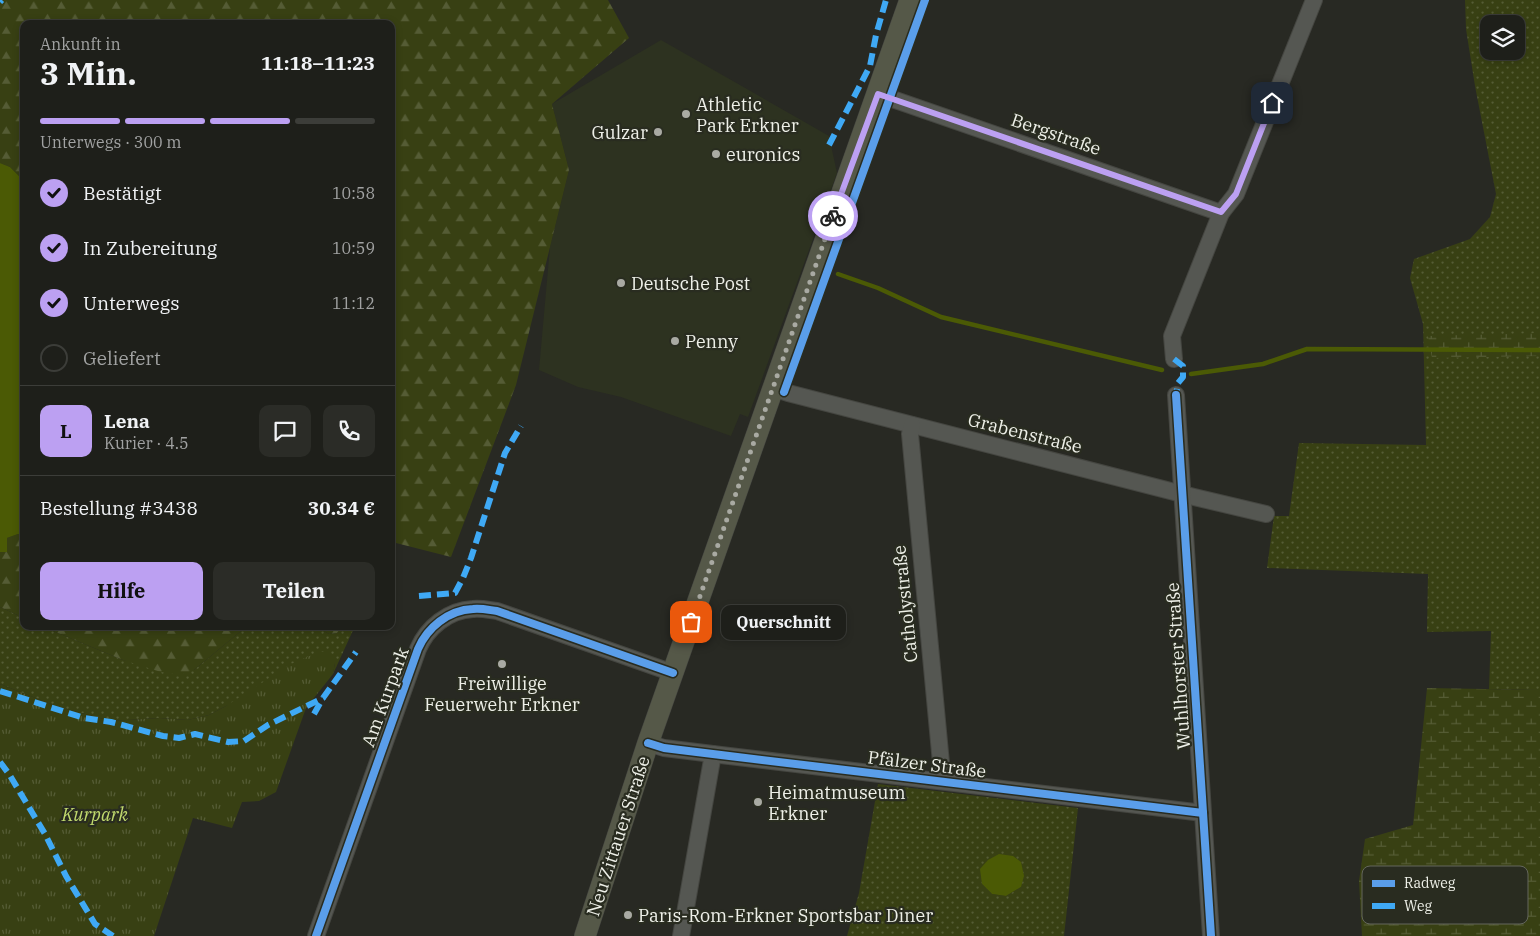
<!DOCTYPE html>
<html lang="de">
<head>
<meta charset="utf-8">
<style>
  :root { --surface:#1e1f1a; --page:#2b2c27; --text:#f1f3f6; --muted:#a1a2a2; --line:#3c3d39; --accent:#bca0f2 }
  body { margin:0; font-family:"IBM Plex Serif",serif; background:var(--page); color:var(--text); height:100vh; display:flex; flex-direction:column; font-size:19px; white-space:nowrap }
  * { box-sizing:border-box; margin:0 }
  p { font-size:16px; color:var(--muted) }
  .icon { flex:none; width:28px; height:28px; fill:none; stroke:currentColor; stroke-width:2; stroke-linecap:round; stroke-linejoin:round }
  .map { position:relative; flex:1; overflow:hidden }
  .panel { position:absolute; left:20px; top:20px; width:375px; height:610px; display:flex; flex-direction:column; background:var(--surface); border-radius:10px; box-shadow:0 2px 8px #0003,0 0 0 1px var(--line) }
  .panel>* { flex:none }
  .tools { position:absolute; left:1480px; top:15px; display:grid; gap:10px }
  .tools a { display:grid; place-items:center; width:45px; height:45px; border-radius:10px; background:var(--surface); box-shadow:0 2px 8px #0003,0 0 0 1px var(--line); font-size:25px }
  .pin { position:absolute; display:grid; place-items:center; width:42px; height:42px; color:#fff; margin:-21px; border-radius:10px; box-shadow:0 2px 8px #0006 }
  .courier { position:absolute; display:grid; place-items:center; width:50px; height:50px; margin:-25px; border:4px solid #bca0f2; border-radius:50%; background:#fff; color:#222; box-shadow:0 1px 6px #0007 }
  .bubble { position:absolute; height:35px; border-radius:10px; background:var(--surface); box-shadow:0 2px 8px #0003,0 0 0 1px var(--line); font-size:16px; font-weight:800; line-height:35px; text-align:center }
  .head em { font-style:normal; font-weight:800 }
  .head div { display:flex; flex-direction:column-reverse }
  .head { display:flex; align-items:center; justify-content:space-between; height:85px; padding:0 20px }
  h1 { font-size:32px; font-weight:800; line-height:38px }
  .bar { display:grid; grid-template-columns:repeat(4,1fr); gap:8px 5px; align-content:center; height:60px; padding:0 20px }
  .bar i { height:6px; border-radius:4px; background:var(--line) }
  .bar .selected { background:var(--accent) }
  .bar p { grid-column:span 4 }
  .line { display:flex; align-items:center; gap:12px; padding:0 20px; border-top:1px solid var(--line) }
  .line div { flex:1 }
  .round { display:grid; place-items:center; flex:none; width:52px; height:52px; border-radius:10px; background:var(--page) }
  ol { padding:0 20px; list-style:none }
  li { display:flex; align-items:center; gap:15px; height:55px }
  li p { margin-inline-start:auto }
  li .icon { padding:5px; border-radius:50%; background:var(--accent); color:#111; stroke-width:4 }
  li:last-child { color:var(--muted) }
  li i { width:28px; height:28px; border:2px solid var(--line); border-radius:50% }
  .button { display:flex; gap:10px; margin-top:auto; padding:10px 20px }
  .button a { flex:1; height:58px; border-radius:10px; background:var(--accent); color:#111; font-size:20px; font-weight:800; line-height:58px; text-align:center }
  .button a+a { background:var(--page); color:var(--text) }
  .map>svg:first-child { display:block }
</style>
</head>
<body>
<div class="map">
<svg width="1540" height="936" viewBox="0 0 1540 936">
  <defs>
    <pattern id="grass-dots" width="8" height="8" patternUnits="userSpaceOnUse" patternTransform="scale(1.25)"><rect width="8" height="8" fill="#384013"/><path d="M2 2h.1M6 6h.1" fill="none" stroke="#555c35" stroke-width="1.8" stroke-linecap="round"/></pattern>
    <pattern id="forest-firs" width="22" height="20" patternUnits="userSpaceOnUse" patternTransform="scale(1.25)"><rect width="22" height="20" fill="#384013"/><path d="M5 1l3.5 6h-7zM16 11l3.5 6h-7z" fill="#555c35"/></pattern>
    <pattern id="wetland-marsh" width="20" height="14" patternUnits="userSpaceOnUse" patternTransform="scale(1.25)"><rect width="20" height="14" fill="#384013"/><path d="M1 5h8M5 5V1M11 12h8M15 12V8" fill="none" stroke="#555c35"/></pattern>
    <pattern id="park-tufts" width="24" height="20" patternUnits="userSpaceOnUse" patternTransform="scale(1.25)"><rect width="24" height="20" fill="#384013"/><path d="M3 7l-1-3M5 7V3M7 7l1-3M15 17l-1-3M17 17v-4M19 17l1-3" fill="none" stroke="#555c35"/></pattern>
  </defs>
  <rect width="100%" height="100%" fill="#282923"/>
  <path fill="#2d3220" d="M 661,40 L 829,136 L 837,173 L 748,417 L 740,414 L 731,436 L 621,397 L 578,387 L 539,370 L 550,247 L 569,170 L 552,104 Z"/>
  <g fill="url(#grass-dots)" fill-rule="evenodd">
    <path d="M 1465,0 L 1540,0 L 1540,690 L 1489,689 L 1491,631 L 1427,632 L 1428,574 L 1267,568 L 1274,516 L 1289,516 L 1299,443 L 1426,445 L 1423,324 L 1410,278 L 1414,259 L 1470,239 L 1490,217 L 1496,194 L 1475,86 L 1466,29 ZM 1489,24 L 1516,24 L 1516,51 L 1489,51 Z"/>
    <path d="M 0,607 L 24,618 L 24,626 L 41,626 L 123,660 L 194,670 L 247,626 L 316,626 L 329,634 L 337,633 L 342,626 L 355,626 L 333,674 L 335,663 L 226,706 L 209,715 L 188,720 L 159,718 L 111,721 L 56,706 L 0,684 Z"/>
    <path d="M 878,784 L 1078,808 L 1064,936 L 847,936 L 859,893 ZM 982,884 L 1021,887 L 1006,896 L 992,894 Z"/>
  </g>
  <g fill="url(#forest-firs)">
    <path d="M 0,0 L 608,0 L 629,38 L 552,104 L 569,170 L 516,385 L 451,557 L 396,543 L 391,551 L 391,24 L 24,24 L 24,181 L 10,167 L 0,163 Z"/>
    <path d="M 18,534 L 24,535 L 24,618 L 0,607 L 0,552 L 7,552 L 7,538 Z"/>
    <path d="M 41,626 L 247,626 L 194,670 L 180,675 L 161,672 L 123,660 Z"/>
    <path d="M 316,626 L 342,626 L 337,633 L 329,634 Z"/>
  </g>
  <g fill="url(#wetland-marsh)">
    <path d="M 1540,333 L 1540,356 L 1432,358 L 1428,336 Z"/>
    <path d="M 1427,688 L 1540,690 L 1540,936 L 1362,936 L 1359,881 L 1365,839 L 1413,825 Z"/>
  </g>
  <path fill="url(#park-tufts)" d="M 319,652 L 328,652 L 335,663 L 333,674 L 306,708 L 276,792 L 259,801 L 242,802 L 232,828 L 193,818 L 154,936 L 0,936 L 0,684 L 56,706 L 111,721 L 159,718 L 188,720 L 209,715 L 226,706 L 291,664 Z"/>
  <g fill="#4b5a05">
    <path d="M 0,163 L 10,167 L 24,181 L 24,535 L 18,534 L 7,538 L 7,552 L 0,552 Z"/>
    <path d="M 999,854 L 1013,856 L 1021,862 L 1024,876 L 1021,887 L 1006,896 L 992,894 L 982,884 L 980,869 L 988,860 Z"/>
  </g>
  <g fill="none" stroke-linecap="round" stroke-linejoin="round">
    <g stroke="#4b5a05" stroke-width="4.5">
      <path d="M 838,274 L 878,288 L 941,317 L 1162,370"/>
      <path d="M 1191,374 L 1263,364 L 1307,349 L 1540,350"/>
    </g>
    <g stroke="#454641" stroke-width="18">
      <g id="minor">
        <path d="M 878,94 L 1221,213"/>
        <path d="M 1174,359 L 1172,336 L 1221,213 L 1236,194 L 1314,0"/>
        <path d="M 773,388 L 788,393 L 1194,497 L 1266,514"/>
        <path d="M 1176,395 L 1211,936"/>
        <path d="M 912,425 L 910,434 L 941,763 L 940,781"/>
        <path d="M 648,743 L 664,748 L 721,755 L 1203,813"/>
        <path d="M 316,936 L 418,649 C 427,628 448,610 473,609 C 481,608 489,610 497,611 L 673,673"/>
        <path d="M 681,936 L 713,754"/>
      </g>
    </g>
    <g stroke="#454641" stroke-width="22">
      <path id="major" d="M 585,936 L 648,743 L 910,0"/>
    </g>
    <use href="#minor" stroke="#555752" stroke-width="16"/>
    <use href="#major" stroke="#555848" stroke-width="21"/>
    <g stroke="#3fa9f5" stroke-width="6" stroke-dasharray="12 6" stroke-linecap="butt">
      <path d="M 0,2 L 2,0"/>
      <path d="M 829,145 L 870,66 L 876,35 L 886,0"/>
      <path d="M 1174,359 L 1183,366 L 1183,377 L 1178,383 L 1176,395"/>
      <path d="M 419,596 L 455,593 L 463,578 L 471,558 L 505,453 L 521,426"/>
      <path d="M 0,691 L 84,718 L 111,722 L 163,736 L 179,738 L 195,734 L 228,742 L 244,741 L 268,725 L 323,698 L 356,652"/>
      <path d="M 314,714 L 323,698"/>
      <path d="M 0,762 L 9,774 L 45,834 L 66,876 L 95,924 L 113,936"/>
    </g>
    <g stroke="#292c20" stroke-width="11">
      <g id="cycleway">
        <path d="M 784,392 L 925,0"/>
        <path d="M 1176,395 L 1211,936"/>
        <path d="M 648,743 L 664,748 L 721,755 L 1203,813"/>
        <path d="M 316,936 L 418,649 C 427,628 448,610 473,609 C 481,608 489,610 497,611 L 673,673"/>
      </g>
    </g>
    <use href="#cycleway" stroke="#5a9eea" stroke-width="8"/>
  </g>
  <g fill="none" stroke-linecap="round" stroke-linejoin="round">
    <path stroke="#a9aaa3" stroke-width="5" stroke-dasharray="0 9" d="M 691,622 L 833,216"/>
    <path stroke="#bca0f2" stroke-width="6" d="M 833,216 L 878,94 L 1221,212 L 1236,194 L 1272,103"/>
  </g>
  <g fill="#a9aaa3" stroke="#292c20" stroke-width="2">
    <circle cx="686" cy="114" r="5"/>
    <circle cx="658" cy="132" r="5"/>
    <circle cx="716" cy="154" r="5"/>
    <circle cx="621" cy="283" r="5"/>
    <circle cx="675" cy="341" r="5"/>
    <circle cx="502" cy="664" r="5"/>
    <circle cx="758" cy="802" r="5"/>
    <circle cx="628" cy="915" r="5"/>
  </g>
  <g text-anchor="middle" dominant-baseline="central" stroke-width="4.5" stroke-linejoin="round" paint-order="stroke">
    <g font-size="18" fill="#eef0e8" stroke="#292c20" text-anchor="start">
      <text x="696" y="104">Athletic<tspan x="696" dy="21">Park Erkner</tspan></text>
      <text x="648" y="132" text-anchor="end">Gulzar</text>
      <text x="726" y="154">euronics</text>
      <text x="631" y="283">Deutsche Post</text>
      <text x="685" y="341">Penny</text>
      <text x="502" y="683" text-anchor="middle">Freiwillige<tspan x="502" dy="21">Feuerwehr Erkner</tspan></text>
      <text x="768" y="792">Heimatmuseum<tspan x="768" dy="21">Erkner</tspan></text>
      <text x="638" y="915">Paris-Rom-Erkner Sportsbar Diner</text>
    </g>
    <g font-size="18" fill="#eef0e8" stroke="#292c20">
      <text transform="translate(1056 134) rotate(19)">Bergstraße</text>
      <text transform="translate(1025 433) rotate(14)">Grabenstraße</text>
      <text transform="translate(905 604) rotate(-96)">Catholystraße</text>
      <text transform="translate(1178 666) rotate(-94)">Wuhlhorster Straße</text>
      <text transform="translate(385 697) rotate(-70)">Am Kurpark</text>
      <text transform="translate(927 764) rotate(7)">Pfälzer Straße</text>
      <text transform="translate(618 836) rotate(-72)">Neu Zittauer Straße</text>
    </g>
    <g font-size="18" font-style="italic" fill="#c0d96d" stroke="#292c20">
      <text x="95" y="814">Kurpark</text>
    </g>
  </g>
  <rect x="1362" y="866" width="166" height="58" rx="8" fill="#292c20" stroke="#64675c" stroke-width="1"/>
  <rect x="1372" y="880" width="23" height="7" fill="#5a9eea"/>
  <rect x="1372" y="903" width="23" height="6" fill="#3fa9f5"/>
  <g font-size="14" fill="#eef0e8">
    <text x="1404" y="888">Radweg</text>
    <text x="1404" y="911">Weg</text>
  </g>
</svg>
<div class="tools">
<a><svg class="icon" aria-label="layers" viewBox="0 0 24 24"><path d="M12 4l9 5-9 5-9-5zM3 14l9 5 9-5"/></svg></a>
</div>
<div class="pin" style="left:691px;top:622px;background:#ea580c"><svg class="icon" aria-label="bag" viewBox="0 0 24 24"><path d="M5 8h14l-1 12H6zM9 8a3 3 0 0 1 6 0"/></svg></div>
<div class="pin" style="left:1272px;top:103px;background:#1f2937"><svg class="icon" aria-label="home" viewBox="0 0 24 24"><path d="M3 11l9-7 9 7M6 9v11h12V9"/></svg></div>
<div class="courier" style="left:833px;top:216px"><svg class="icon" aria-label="bike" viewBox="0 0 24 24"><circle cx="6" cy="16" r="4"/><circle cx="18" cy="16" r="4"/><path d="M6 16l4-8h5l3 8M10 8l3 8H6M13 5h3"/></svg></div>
<div class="bubble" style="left:721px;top:605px;width:125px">Querschnitt</div>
<section class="panel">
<div class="head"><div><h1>3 Min.</h1><p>Ankunft in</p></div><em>11:18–11:23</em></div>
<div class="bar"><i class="selected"></i><i class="selected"></i><i class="selected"></i><i></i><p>Unterwegs · 300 m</p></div>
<ol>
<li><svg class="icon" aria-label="check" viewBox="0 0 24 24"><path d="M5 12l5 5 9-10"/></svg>Bestätigt<p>10:58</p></li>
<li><svg class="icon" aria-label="check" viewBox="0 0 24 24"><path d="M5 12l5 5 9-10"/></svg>In Zubereitung<p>10:59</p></li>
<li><svg class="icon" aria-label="check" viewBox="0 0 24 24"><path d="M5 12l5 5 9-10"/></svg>Unterwegs<p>11:12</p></li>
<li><i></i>Geliefert</li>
</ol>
<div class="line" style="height:90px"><b class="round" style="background:var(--accent);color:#111">L</b><div><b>Lena</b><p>Kurier · 4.5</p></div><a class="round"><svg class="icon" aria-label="chat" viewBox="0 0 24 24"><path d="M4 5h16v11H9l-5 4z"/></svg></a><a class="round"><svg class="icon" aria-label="phone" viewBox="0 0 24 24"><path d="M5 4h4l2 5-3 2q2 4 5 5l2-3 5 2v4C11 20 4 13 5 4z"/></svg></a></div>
<div class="line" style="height:65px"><div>Bestellung #3438</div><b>30.34 €</b></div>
<div class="button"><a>Hilfe</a><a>Teilen</a></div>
</section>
</div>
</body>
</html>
